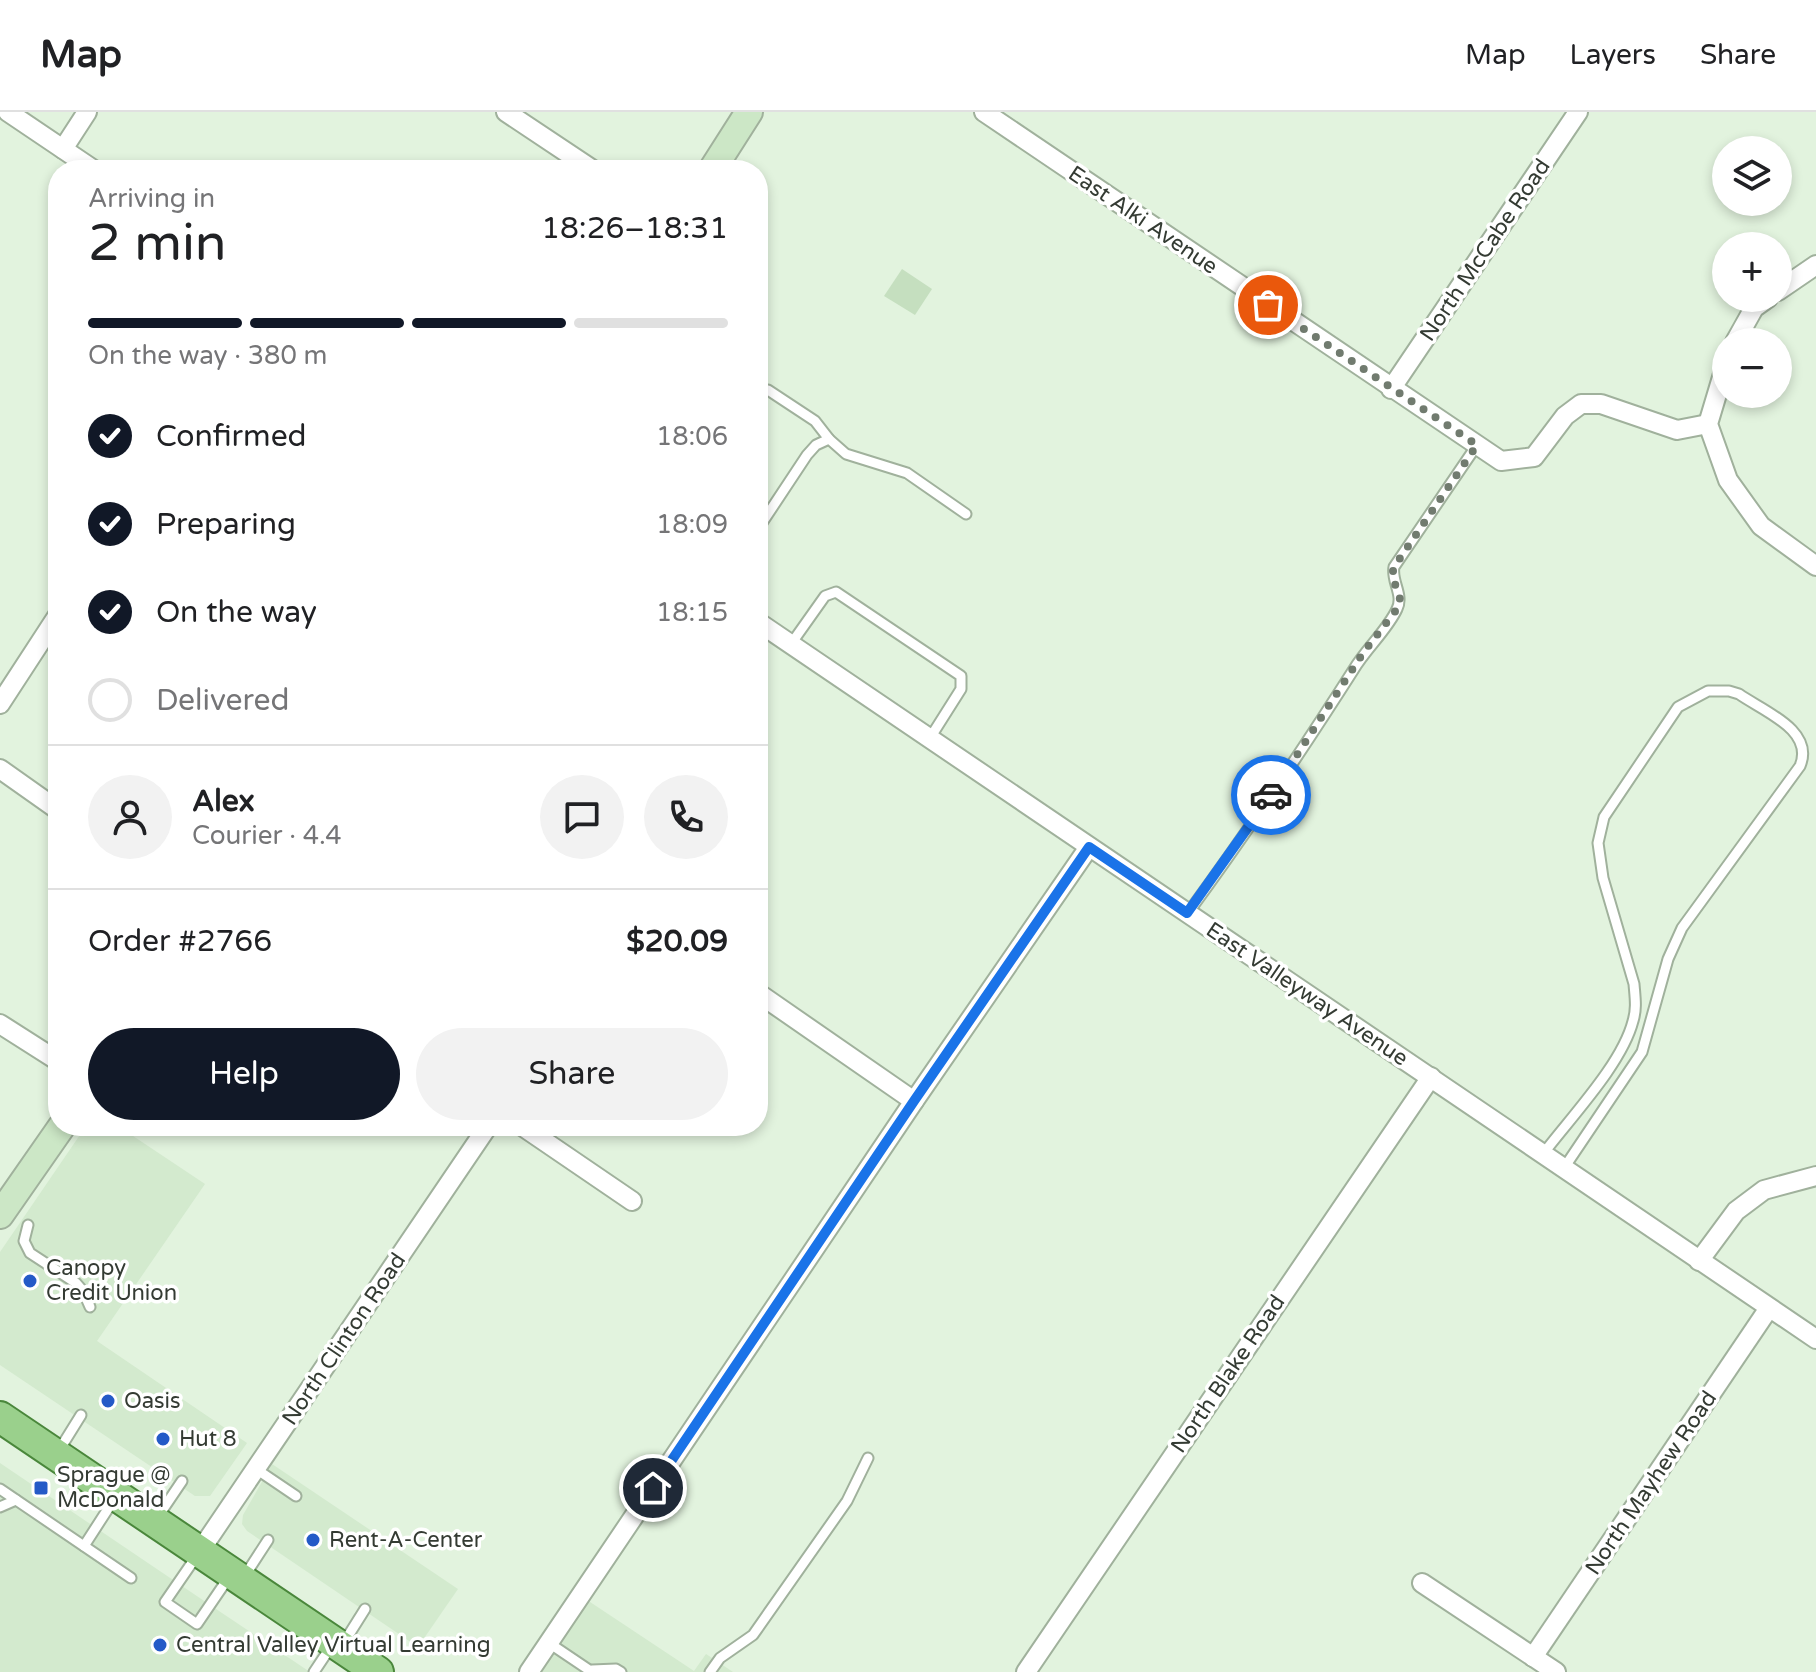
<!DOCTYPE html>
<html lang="en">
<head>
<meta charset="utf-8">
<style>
  :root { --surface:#fff; --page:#f2f2f2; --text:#202124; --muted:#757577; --line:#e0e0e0; --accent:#111827 }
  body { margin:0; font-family:"Varela Round",sans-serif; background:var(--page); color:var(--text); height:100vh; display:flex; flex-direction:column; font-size:30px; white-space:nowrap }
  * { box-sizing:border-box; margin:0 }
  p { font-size:26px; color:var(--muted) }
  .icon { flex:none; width:44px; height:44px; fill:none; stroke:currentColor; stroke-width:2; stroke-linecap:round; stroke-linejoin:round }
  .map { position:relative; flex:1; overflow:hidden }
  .side { position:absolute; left:48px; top:48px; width:720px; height:976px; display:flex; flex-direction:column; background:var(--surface); border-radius:32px; box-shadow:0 4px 12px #0003 }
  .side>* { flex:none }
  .fabs { position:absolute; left:1712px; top:24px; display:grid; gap:16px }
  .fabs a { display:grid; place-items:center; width:80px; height:80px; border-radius:50%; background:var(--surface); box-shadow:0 4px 12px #0003; font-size:40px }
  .pin { position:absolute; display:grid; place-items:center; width:68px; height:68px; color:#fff; margin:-34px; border:4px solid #fff; border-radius:50%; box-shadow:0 2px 8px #0007 }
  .courier { position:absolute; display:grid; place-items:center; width:80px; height:80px; margin:-40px; border:6px solid #1a73e8; border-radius:50%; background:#fff; color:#222; box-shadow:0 2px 10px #0007 }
  .overview em { font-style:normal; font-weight:600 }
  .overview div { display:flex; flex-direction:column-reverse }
  .overview { display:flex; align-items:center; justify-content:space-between; height:136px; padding:0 40px }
  h1 { font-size:52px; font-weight:600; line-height:60px }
  .bar { display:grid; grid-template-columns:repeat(4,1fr); gap:12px 8px; align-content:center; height:96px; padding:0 40px }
  .bar i { height:10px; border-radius:6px; background:var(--line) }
  .bar .active { background:var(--accent) }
  .bar p { grid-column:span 4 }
  .line { display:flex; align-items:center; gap:20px; padding:0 40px; border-top:2px solid var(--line) }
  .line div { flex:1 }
  .round { display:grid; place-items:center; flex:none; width:84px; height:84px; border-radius:42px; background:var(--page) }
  ol { padding:0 40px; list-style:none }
  li { display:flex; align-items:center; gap:24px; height:88px }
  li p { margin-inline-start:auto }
  li .icon { padding:8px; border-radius:50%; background:var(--accent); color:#fff; stroke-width:4 }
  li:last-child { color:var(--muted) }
  li i { width:44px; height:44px; border:4px solid var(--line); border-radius:50% }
  .primary-button { display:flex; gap:16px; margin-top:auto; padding:16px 40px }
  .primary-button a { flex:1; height:92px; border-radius:48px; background:var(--accent); color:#fff; font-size:32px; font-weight:600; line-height:92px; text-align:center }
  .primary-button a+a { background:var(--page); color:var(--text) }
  header { display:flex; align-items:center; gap:48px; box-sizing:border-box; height:112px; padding:0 40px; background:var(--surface); border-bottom:2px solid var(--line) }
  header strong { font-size:38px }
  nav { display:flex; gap:44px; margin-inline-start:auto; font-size:28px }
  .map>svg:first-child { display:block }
</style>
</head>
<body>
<header>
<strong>Map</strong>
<nav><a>Map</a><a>Layers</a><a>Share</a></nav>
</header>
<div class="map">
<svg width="1816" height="1560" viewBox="0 0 1816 1560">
  <rect width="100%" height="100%" fill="#e2f3de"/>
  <g fill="#d3eace">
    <path d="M 86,1014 L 118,1014 L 205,1072 L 97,1229 L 247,1331 L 210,1384 L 195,1384 L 0,1253 L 0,1140 Z"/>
    <path d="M 0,1351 L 222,1501 L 310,1560 L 0,1560 Z"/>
    <path d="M 272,1352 L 458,1477 L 418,1535 L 247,1419 L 242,1412 L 243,1403 Z"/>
    <path d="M 587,1488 L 694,1559 L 706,1542 L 733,1560 L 542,1560 Z"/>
  </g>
  <path fill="#c5dfbf" d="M 902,157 L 932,177 L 915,203 L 884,184 Z"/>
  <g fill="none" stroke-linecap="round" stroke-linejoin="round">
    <g stroke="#a0b19c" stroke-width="13">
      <g id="lane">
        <path d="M 768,278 L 815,309 L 829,327 L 846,342 L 907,361 L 966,402"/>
        <path d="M 758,417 L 807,343 L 816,333 L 829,327"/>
        <path d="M 791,532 L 825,484 L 836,480 L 961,564 L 961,577 L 930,626"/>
        <path d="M 1188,801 C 1246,722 1301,640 1354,557 C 1366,537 1388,517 1397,497 C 1404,483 1391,469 1394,455 L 1477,333"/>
        <path d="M 1543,1042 C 1571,1005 1622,952 1633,909 C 1637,896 1635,885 1634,872 L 1603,766 L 1598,731 L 1604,705 L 1678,595 L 1708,579 L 1729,579 L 1739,582 C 1763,599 1815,618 1800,654 L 1682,816 L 1668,847 L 1642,940 L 1564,1056"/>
        <path d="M 28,1113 L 24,1129 L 30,1141 L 76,1171 L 83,1179 L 90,1195"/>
        <path d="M 58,1340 L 81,1303"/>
        <path d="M 256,1357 L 296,1384"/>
        <path d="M 0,1377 L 131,1466"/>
        <path d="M 0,1395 L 16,1388"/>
        <path d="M 157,1406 L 182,1369"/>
        <path d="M 84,1434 L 115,1386"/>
        <path d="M 198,1442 L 165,1490 L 197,1512 L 229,1465"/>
        <path d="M 244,1465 L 268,1428"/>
        <path d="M 549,1531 L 592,1560"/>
        <path d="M 343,1532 L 365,1497"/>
        <path d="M 592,1558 L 616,1557 L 621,1560"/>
        <path d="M 314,1560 L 332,1533"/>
        <path d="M 710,1560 L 720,1546 L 753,1523 L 847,1389 L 868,1346"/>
      </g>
    </g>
    <g stroke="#a0b19c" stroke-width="22">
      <g id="street">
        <path d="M 8,0 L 94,58"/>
        <path d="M 506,0 L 593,58"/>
        <path d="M 984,0 L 1501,349 L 1534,345 L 1565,304 L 1581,292 L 1601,292 L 1677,318 L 1708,312"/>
        <path d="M 63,37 L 87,0"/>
        <path d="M 1778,179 L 1816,153"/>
        <path d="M 1735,230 L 1754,196 L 1768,186"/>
        <path d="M 1726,252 L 1708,312 L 1728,368 L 1761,414 L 1816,454"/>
        <path d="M 1391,277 L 1578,0"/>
        <path d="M 758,510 L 1816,1227"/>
        <path d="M 0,592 L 58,503"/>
        <path d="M 0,657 L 58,698"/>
        <path d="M 758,881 L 914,989"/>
        <path d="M 0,912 L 58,949"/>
        <path d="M 522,1014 L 632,1089"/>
        <path d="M 1699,1149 L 1736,1099 L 1764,1078 L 1816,1064"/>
        <path d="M 200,1439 L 488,1014"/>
        <path d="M 1422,1471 L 1556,1560"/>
        <path d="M 1533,1545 L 1769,1196"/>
        <path d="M 529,1560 L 914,989 L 1089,735"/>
        <path d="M 1026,1560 L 1431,965"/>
      </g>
    </g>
    <g stroke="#a0b19c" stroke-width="30">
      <g id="secondary">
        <path d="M 712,58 L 749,0"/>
        <path d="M 0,1103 L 62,1014"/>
      </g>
    </g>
    <g stroke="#4a873b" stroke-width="34">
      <path id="primary" d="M 0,1305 L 378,1560"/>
    </g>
    <use href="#lane" stroke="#fff" stroke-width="9"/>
    <use href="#street" stroke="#fff" stroke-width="18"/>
    <use href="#secondary" stroke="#cce7c6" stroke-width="26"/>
    <use href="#primary" stroke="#9ad08c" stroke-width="30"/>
  </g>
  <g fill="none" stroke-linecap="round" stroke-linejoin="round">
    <path stroke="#717b6f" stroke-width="8" stroke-dasharray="0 14.4" d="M 1268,193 L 1477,333 L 1394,455 L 1392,463 L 1400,487 L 1397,497 L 1363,541 L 1271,683"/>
    <path stroke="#1a73e8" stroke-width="10" d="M 653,1376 L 914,989 L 1089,735 L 1187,801 L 1271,683"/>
  </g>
  <g fill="#245ac7" stroke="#fff" stroke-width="3">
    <circle cx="30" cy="1169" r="8"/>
    <circle cx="108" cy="1289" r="8"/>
    <circle cx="163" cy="1327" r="8"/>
    <rect x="33" y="1368" width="16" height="16" rx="4"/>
    <circle cx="313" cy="1428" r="8"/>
    <circle cx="160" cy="1533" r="8"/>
  </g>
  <g text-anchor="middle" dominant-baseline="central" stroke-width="7" stroke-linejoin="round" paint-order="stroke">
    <g font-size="22" fill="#343b33" stroke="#fff">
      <text transform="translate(1143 108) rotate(34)">East Alki Avenue</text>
      <text transform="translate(1485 138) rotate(-56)">North McCabe Road</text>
      <text transform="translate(1307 882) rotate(34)">East Valleyway Avenue</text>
      <text transform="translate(344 1227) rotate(-56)">North Clinton Road</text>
      <text transform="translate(1228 1262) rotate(-56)">North Blake Road</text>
      <text transform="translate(1651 1371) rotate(-56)">North Mayhew Road</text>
    </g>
    <g font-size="22" fill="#343b33" stroke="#fff" text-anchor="start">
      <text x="46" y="1156">Canopy<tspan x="46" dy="25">Credit Union</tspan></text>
      <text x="124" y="1289">Oasis</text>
      <text x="179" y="1327">Hut 8</text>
      <text x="57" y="1363">Sprague @<tspan x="57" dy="25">McDonald</tspan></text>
      <text x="329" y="1428">Rent-A-Center</text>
      <text x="176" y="1533">Central Valley Virtual Learning</text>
    </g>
  </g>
</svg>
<div class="fabs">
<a><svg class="icon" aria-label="layers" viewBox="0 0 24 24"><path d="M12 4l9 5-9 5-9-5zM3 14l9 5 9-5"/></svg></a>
<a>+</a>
<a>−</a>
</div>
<div class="pin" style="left:1268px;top:193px;background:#ea580c"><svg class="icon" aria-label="bag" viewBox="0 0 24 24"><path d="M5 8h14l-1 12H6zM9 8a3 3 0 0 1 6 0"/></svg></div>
<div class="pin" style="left:653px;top:1376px;background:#1f2937"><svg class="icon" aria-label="home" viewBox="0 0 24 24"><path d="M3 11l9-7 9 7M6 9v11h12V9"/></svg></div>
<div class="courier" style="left:1271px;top:683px"><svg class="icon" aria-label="car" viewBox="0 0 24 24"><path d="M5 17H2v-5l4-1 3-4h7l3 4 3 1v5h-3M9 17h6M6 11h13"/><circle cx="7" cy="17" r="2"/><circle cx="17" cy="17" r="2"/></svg></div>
<section class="side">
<div class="overview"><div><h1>2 min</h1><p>Arriving in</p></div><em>18:26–18:31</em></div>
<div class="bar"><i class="active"></i><i class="active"></i><i class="active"></i><i></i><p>On the way · 380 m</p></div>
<ol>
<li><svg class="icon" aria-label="check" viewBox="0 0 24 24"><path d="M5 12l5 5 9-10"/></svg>Confirmed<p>18:06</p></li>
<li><svg class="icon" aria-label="check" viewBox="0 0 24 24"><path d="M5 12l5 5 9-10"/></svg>Preparing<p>18:09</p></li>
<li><svg class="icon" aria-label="check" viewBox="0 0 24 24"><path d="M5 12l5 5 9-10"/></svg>On the way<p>18:15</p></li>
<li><i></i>Delivered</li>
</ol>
<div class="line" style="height:144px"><a class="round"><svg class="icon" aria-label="person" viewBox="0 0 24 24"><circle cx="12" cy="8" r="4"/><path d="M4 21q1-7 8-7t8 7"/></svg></a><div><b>Alex</b><p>Courier · 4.4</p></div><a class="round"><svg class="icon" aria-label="chat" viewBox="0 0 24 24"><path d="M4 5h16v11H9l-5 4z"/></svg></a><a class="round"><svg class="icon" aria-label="phone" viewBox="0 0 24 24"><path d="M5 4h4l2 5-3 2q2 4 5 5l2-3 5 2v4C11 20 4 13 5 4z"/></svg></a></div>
<div class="line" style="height:104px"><div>Order #2766</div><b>$20.09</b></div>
<div class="primary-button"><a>Help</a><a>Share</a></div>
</section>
</div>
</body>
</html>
